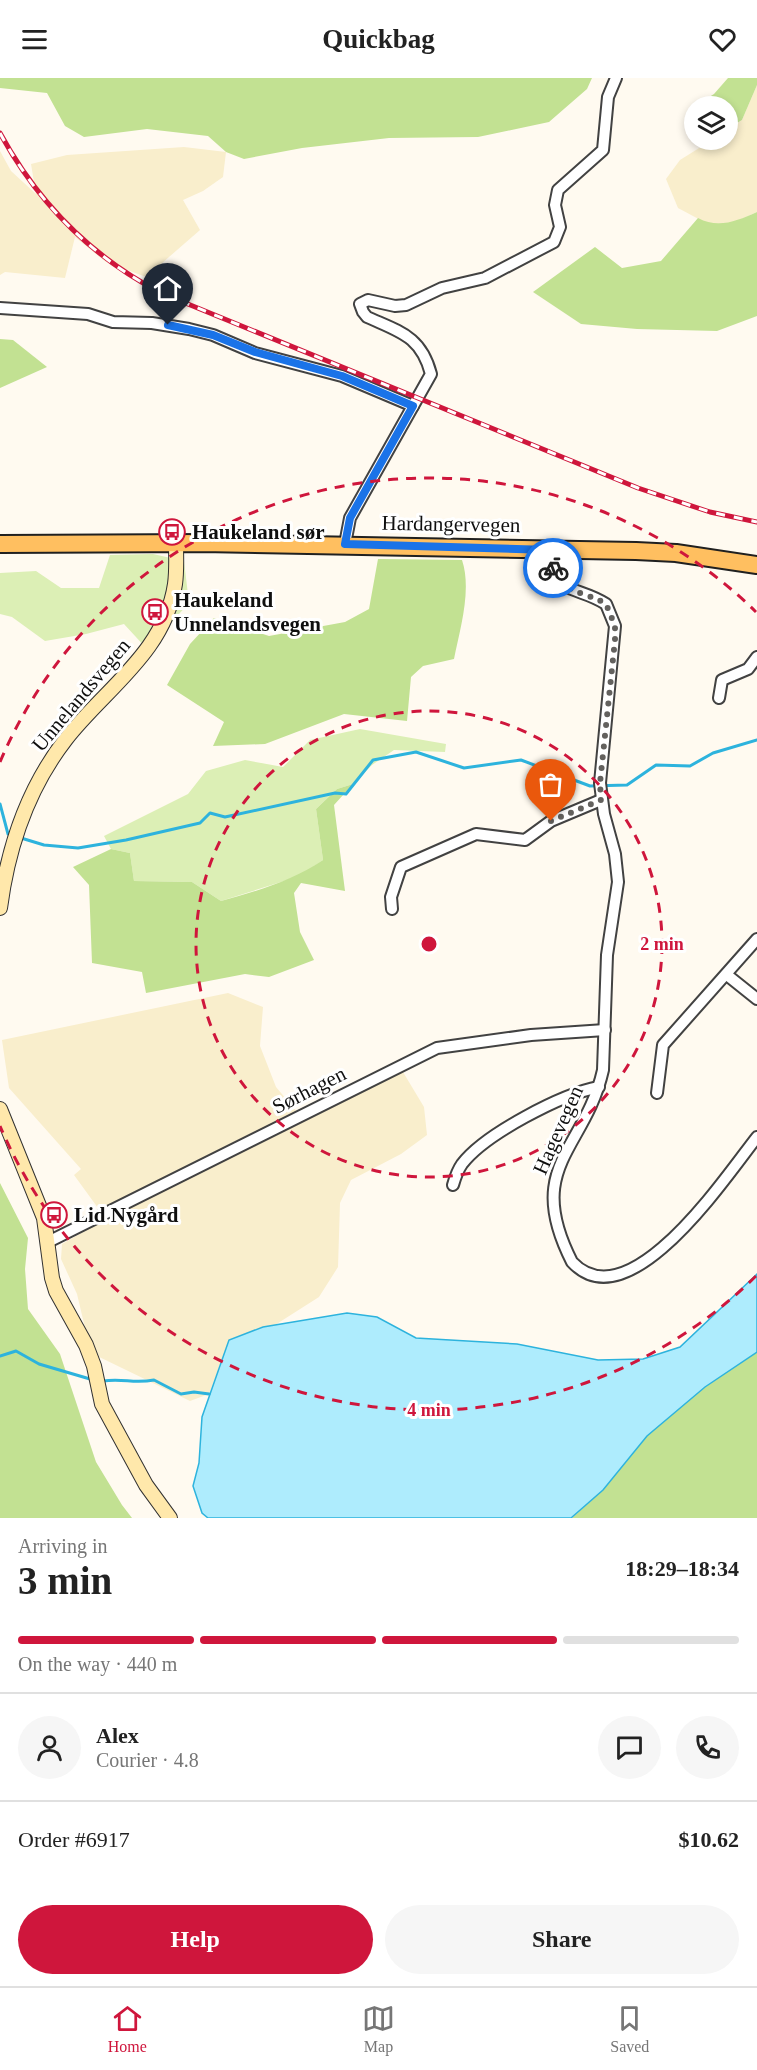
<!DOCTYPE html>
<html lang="en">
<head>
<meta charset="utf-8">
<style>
  :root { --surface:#fff; --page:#f6f6f6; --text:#222; --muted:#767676; --line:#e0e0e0; --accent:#cf163c }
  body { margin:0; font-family:Georgia,serif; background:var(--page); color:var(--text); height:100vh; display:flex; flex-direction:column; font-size:22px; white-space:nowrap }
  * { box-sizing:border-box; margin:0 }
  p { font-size:20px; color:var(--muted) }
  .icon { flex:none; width:33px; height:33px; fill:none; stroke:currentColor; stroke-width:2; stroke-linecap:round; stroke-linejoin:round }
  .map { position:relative; height:1440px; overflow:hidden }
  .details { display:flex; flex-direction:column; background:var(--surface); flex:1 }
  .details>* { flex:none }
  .buttons { position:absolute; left:684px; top:18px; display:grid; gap:12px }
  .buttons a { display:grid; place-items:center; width:54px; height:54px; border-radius:50%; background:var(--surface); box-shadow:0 3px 9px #0003; font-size:30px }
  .pin { position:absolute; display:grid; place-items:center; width:51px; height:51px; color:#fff; margin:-62px -26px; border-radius:50% 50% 50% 0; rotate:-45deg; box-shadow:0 0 6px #0007 }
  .pin .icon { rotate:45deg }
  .courier { position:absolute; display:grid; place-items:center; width:60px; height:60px; margin:-30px; border:4px solid #1a73e8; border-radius:50%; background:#fff; color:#222; box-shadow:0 2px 8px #0007 }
  .headline em { font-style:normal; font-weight:700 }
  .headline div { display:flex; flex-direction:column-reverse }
  .headline { display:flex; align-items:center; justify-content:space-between; height:102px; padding:0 18px }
  h1 { font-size:39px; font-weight:700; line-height:45px }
  .bar { display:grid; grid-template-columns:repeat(4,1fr); gap:9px 6px; align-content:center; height:72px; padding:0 18px }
  .bar i { height:8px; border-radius:4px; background:var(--line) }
  .bar .on { background:var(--accent) }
  .bar p { grid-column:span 4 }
  .line { display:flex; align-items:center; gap:15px; padding:0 18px; border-top:2px solid var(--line) }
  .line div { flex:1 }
  .round { display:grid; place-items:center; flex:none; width:63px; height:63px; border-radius:32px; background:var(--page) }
  .action { display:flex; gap:12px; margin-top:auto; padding:12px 18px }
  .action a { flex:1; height:69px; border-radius:36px; background:var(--accent); color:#fff; font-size:24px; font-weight:700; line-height:69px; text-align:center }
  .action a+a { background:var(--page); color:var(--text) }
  header { display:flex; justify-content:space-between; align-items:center; height:78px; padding:0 18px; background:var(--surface); font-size:27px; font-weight:700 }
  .tabs { display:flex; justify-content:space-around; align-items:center; height:84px; border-top:2px solid var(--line); background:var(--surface); font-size:16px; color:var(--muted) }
  .tabs a { display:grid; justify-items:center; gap:3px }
  .tabs .on { color:var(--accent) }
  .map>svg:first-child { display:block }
</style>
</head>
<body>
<header><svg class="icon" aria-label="menu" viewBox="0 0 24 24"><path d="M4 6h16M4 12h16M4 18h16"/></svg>Quickbag<svg class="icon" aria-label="heart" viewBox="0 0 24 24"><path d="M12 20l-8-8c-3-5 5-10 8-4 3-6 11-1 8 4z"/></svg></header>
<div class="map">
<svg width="757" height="1440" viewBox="0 0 757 1440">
  <rect width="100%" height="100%" fill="#fffaf0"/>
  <g fill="#f9eecc">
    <path d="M 757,7 L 757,134 L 733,145 L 708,146 L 678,130 L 666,101 L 680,82 L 712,62 L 728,62 L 728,51 L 742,42 Z"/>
    <path d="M 184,69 L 226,74 L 223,99 L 203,113 L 183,122 L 200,152 L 146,199 L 106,184 L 75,159 L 65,200 L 5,194 L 0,197 L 0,73 L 11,93 L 36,116 L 31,86 L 67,77 Z"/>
    <path d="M 228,915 L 263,929 L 260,968 L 276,1009 L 303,1041 L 403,994 L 424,1029 L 427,1057 L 401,1076 L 351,1102 L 340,1125 L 338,1189 L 319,1219 L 275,1247 L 229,1262 L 209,1316 L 190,1323 L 91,1275 L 77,1216 L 61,1181 L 62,1166 L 106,1141 L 74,1097 L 81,1091 L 9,1010 L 2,962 Z"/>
  </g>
  <g fill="#dcefb5">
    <path d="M 153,476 L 184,483 L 189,525 L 147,571 L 124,546 L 86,556 L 45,563 L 12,539 L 0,536 L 0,495 L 36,493 L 61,510 L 99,510 L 110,477 Z"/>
    <path d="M 360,651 L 446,666 L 445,674 L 394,672 L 372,687 L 353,706 L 337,711 L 316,731 L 323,782 L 300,798 L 221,823 L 192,804 L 134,803 L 130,775 L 111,771 L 104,758 L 188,716 L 206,693 L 245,682 L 283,689 L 310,662 Z"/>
  </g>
  <g fill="#c2e192">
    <path d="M 0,0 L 592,0 L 587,11 L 549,44 L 478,59 L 389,60 L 302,70 L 244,81 L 226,74 L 208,58 L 147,51 L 84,59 L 65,48 L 47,15 L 0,10 Z"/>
    <path d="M 728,0 L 757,0 L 757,7 L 742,42 L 737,45 L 728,42 L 728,28 L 695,28 L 714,16 Z"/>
    <path d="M 757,134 L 757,238 L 717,253 L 637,251 L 581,246 L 533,214 L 595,169 L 622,190 L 661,183 L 698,140 C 718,151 737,143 757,134 Z"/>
    <path d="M 0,261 L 13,262 L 47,289 L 0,310 Z"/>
    <path d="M 378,481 L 462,482 C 472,512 460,551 454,581 L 423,588 L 411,599 L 407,643 L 344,636 L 265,666 L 213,668 L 224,644 L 167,607 L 190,566 L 214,540 L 269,558 L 345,544 L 369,531 Z"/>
    <path d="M 353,706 L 334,727 L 345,813 L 301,805 L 294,815 L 300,854 L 314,882 L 269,899 L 245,896 L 146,915 L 142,894 L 92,885 L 89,807 L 73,789 L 111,771 L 130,775 L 134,803 L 192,804 L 221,823 C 257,813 292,803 323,782 L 316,731 L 337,711 Z"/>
    <path d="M 0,1105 L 28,1160 L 25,1191 L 28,1231 L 60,1276 L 96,1384 L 122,1427 L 132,1440 L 0,1440 Z"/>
    <path d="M 757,1274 L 757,1440 L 572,1440 L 603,1412 L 647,1358 L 705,1309 Z"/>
  </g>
  <path fill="#aeecfd" stroke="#2db3dd" stroke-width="1.5" d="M 757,1196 L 757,1274 L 705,1309 L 647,1358 L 603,1412 L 571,1440 L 208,1440 L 202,1435 L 193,1408 L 199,1385 L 202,1339 L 229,1262 L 263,1249 L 347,1235 L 377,1239 L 416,1260 L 517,1266 L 598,1282 L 643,1281 L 680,1269 Z"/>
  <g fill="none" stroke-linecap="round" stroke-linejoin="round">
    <g stroke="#2db3dd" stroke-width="3">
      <path d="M 0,726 L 8,756"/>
      <path d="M 21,760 L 44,767 L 78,770 L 126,762 L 200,745 L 210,735 L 225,739 L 335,715 L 346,716 L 373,682 L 416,674 L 464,690 L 521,682 L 590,708 L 627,707 L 656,687 L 690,688 L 713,675 L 757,662"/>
      <path d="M 0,1278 L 16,1273 L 39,1286 L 90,1301"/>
      <path d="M 103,1303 C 124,1300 133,1306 154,1302 L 181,1316 L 194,1314 L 209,1316"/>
    </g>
    <g stroke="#424242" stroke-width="14">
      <g id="street">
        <path d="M 0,230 L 88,236 L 113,244 L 152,245 L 189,251 L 213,257 L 255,275 L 342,298 L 413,328"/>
        <path d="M 345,466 L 350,440 L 431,296 C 421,258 400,254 367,239 L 363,234 L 360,226 L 368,222 L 395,228 L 406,227 L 442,210 L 485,200 L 554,164 L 560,149 L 555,127 L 558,112 L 603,72 L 608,19 L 616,0"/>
        <path d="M 550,472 C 556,520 574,506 606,526 L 615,548 L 600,705 L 604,736 L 615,776 L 618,804 L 607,877 L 603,992 C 585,1072 523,1088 572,1184 C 629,1245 726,1098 757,1059"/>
        <path d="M 719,620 L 722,602 L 748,591 L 757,579"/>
        <path d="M 392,831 L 391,819 L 401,789 L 476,756 L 525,762 L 551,743 L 601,722"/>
        <path d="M 727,897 L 757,921"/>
        <path d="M 657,1015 L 663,967 L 757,861"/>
        <path d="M 453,1107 C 455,1100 457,1093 462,1086 C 485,1056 562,1016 599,1009"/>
        <path d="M 48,1164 L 437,970 L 531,957 L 605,952"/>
      </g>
    </g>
    <g stroke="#313131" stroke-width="16">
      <g id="secondary">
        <path d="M 0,830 C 8,769 28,710 66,661 C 105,611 165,574 175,506 C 177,492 176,478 176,465"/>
        <path d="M 0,1031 L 44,1140 L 52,1200 L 56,1213 L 86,1267 L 94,1288 L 102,1326 L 146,1407 L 170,1440"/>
      </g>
    </g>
    <g stroke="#202020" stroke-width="20">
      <path id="primary" d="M 0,466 L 202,465 L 636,473 L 676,475 L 757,487"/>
    </g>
    <use href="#street" stroke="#fff" stroke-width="10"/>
    <use href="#secondary" stroke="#ffe8ab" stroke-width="14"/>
    <use href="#primary" stroke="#ffbf60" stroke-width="16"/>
    <g stroke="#cf163c" stroke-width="5">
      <path id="rail" d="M 0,55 C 38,125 90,178 161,215 L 638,410 L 710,434 L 757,444"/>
    </g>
    <use href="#rail" stroke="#fff" stroke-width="3" stroke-dasharray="9" stroke-linecap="butt"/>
  </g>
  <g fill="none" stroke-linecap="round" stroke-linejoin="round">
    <path stroke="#63615e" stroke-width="6" stroke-dasharray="0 10.8" d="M 551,743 L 601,722 L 600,705 L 615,562 L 615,548 L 606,526 C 583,512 566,518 553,490"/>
    <path stroke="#1a73e8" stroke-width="8" d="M 168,247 L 213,257 L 255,274 L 342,298 L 413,328 L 350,440 L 345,466 L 550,472 L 553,490"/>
  </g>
  <g fill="none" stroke="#cf163c" stroke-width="3" stroke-dasharray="10 8">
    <circle cx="429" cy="866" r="233"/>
    <path d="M756 1198A466 466 0 0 1 0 1048M0 684A466 466 0 0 1 756 534"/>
  </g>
  <defs>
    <g id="bus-ring" transform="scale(1.35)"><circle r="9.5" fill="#fff" stroke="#cf163c" stroke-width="1.5"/><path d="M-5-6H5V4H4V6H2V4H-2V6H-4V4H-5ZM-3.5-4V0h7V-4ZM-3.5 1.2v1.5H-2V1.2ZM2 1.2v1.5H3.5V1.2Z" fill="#cf163c"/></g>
  </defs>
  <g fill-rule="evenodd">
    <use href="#bus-ring" x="172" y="454"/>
    <use href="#bus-ring" x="155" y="534"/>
    <use href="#bus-ring" x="54" y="1137"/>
  </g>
  <g text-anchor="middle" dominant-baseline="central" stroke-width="6" stroke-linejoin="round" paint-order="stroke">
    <g font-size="21" fill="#0f0f0f" stroke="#fff">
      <text transform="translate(451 446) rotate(1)">Hardangervegen</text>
      <text transform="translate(81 617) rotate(-50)">Unnelandsvegen</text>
      <text transform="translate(309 1012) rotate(-27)">Sørhagen</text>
      <text transform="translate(558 1052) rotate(-66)">Hagevegen</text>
    </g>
    <g font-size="21" font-weight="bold" fill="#0f0f0f" stroke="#fff" text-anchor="start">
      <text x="192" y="454">Haukeland sør</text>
      <text x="174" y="522">Haukeland<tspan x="174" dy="24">Unnelandsvegen</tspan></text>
      <text x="74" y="1137">Lid Nygård</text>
    </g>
  </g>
  <circle cx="429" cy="866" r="9" fill="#cf163c" stroke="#fff" stroke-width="3"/>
  <g font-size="18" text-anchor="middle" font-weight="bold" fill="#cf163c" stroke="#fff" stroke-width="6" stroke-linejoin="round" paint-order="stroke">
    <text x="662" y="872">2 min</text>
    <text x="429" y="1338">4 min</text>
  </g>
</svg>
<div class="buttons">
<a><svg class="icon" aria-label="layers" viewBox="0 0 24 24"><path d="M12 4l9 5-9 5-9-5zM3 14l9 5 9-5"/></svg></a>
</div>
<div class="pin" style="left:551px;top:743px;background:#ea580c"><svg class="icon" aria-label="bag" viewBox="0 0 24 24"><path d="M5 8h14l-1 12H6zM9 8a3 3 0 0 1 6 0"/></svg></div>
<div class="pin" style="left:168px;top:247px;background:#1f2937"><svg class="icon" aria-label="home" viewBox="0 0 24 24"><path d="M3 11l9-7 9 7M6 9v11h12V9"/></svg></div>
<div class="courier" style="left:553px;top:490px"><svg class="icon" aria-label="bike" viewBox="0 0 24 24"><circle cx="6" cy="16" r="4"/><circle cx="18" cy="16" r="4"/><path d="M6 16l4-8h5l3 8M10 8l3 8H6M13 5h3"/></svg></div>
</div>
<section class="details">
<div class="headline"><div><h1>3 min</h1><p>Arriving in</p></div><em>18:29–18:34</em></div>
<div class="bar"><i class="on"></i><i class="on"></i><i class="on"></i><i></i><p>On the way · 440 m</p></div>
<div class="line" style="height:108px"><a class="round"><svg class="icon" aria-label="person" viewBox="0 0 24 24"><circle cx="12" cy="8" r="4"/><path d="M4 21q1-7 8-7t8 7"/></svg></a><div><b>Alex</b><p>Courier · 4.8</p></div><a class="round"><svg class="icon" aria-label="chat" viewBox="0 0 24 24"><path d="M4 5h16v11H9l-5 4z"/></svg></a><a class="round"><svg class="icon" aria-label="phone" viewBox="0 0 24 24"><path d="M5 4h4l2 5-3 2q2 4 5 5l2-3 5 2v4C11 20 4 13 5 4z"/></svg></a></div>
<div class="line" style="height:78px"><div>Order #6917</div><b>$10.62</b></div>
<div class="action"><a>Help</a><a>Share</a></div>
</section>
<nav class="tabs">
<a class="on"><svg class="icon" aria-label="home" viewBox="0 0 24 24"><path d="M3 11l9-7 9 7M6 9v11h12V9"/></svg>Home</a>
<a><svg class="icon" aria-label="map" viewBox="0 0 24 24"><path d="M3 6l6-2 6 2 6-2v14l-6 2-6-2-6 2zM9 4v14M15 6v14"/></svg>Map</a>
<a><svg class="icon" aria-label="saved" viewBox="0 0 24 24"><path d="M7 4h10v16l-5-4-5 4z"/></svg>Saved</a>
</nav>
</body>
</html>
